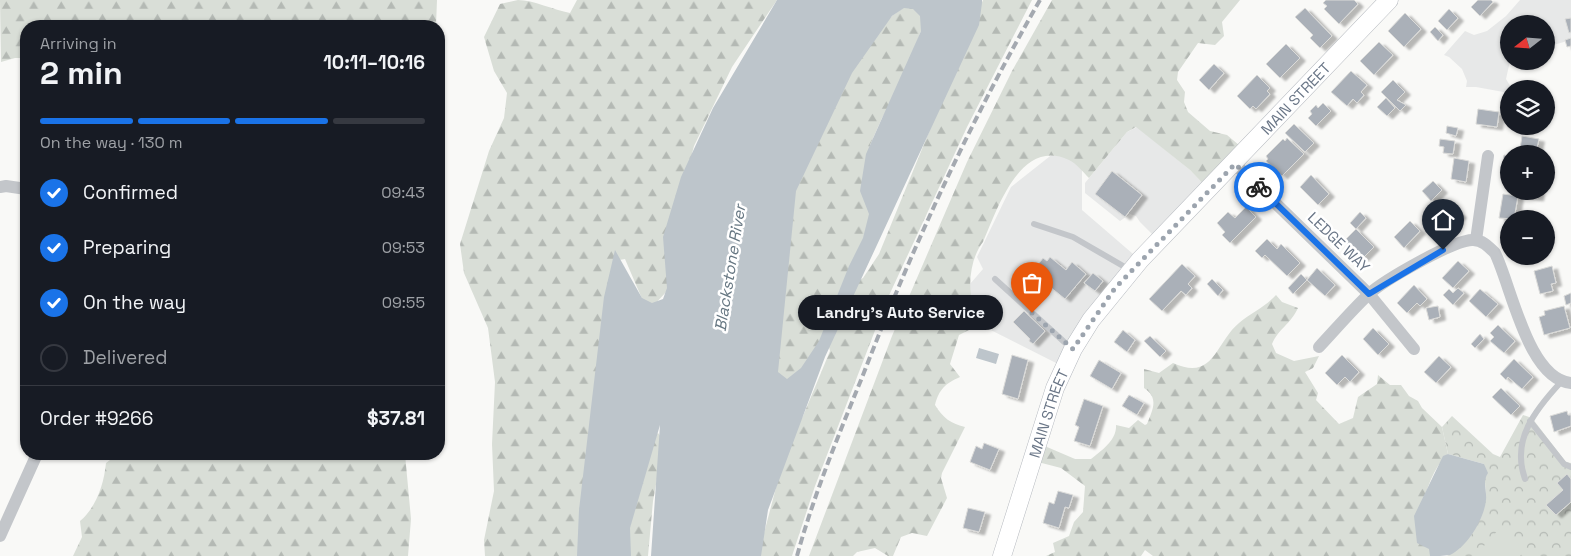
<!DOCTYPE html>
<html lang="en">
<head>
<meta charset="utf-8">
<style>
  :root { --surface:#171b24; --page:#242831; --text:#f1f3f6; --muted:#9ea1a6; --line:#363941; --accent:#1a73e8 }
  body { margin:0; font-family:"Space Grotesk",sans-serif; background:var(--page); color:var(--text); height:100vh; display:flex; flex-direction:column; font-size:19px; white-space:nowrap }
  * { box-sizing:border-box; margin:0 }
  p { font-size:16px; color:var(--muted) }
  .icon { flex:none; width:28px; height:28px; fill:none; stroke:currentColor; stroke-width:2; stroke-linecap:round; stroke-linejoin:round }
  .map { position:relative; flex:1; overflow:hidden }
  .panel { position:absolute; left:20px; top:20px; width:425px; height:440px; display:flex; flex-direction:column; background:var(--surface); border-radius:20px; box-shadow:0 1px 4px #0004 }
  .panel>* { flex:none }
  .needle { width:32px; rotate:253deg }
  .controls { position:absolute; left:1500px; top:15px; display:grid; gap:10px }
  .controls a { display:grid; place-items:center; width:55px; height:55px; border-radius:50%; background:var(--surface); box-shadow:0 1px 4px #0004; font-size:25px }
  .pin { position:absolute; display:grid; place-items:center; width:42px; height:42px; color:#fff; margin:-51px -21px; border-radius:50% 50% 50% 0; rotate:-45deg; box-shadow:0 0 5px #0007 }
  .pin .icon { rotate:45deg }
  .courier { position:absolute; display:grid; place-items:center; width:50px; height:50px; margin:-25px; border:4px solid #1a73e8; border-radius:50%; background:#fff; color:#222; box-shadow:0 1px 6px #0007 }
  .bubble { position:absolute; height:35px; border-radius:18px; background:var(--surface); box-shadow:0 1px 4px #0004; font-size:16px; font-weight:700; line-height:35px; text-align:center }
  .head em { font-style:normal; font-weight:700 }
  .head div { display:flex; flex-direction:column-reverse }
  .head { display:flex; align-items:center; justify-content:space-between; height:85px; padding:0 20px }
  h1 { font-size:32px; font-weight:700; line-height:38px }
  .bar { display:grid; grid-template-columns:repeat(4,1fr); gap:8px 5px; align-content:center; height:60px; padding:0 20px }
  .bar i { height:6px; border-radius:4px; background:var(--line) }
  .bar .active { background:var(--accent) }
  .bar p { grid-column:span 4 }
  .line { display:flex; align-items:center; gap:12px; padding:0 20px; border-top:1px solid var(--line) }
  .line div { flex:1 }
  ol { padding:0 20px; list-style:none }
  li { display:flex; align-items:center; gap:15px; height:55px }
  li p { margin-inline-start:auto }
  li .icon { padding:5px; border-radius:50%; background:var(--accent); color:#fff; stroke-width:4 }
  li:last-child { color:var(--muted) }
  li i { width:28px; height:28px; border:2px solid var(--line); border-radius:50% }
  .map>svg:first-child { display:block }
</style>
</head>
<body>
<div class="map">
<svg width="1571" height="556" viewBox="0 0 1571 556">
  <defs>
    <pattern id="forest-firs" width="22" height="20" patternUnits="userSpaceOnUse" patternTransform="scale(1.25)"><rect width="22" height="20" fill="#d9ded7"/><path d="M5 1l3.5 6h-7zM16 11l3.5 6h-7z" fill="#b4b9b4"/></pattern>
    <pattern id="park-crowns" width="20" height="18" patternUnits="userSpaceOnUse" patternTransform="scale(1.25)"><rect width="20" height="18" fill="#d9ded7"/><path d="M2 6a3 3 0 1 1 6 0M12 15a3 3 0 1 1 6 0" fill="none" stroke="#b4b9b4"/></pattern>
    <filter id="shadow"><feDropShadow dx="5.5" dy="3" stdDeviation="1" flood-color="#0004"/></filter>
  </defs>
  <rect width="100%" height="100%" fill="#f9f9f7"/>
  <g fill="#e7e8e8">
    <path d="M 1520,0 L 1571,0 L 1571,40 L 1546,47 L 1546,24 L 1509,24 L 1510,61 L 1506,79 L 1512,89 L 1509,89 L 1509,93 L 1476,87 L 1466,87 L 1467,81 L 1462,69 L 1449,57 L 1444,55 L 1465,31 L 1474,35 L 1487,31 L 1506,16 Z"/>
    <path d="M 1137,127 L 1190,170 L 1210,191 L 1158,240 L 1140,222 L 1136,216 L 1130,214 L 1120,221 L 1085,193 L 1085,183 L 1127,132 Z"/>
    <path d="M 1054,153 L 1082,156 L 1082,210 L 1140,260 L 1064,367 L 963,316 L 970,284 L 983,269 L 977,257 L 1011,187 Z"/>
  </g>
  <g fill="url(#forest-firs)">
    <path d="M 0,0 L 437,0 L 436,26 L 26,26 L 26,58 L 15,58 L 1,62 Z"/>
    <path d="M 518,0 C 533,0 554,10 570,13 L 577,0 L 777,0 L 732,67 L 694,146 L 682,192 L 668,290 L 654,305 L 643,301 L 625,259 L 619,260 L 587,556 L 485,556 L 484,540 L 494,491 L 492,444 L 495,382 L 488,328 L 464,273 L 460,244 L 489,151 L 504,118 L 507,93 L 494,71 L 484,37 L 500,4 Z"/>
    <path d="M 983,0 L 1032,0 L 967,127 L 886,302 L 815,486 L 792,556 L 758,556 L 788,442 L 803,416 L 830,351 L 827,340 L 778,400 L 771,378 L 791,196 L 839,91 L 882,27 L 892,16 L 911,2 L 922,5 L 921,31 L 898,90 L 882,118 L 870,145 L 870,214 L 852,284 L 863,278 L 879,254 Z"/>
    <path d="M 1052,0 L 1240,0 L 1222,22 L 1224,36 L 1215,45 L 1198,43 L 1178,72 L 1177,80 L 1185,92 L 1184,102 L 1188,112 L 1210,131 L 1227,135 L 1246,151 L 1210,191 L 1190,170 L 1136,127 L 1127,132 L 1089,178 C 1083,172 1076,163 1069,160 C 1020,137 997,210 983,242 C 971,257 967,285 973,303 C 976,313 983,319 980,329 L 971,329 L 959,335 L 950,364 L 960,377 C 946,383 939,389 935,405 C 943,418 950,423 965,427 L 942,473 L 941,478 L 947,498 L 927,536 L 912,533 L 901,537 L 893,556 L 888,556 L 875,548 L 857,552 L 853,556 L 809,556 L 892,336 L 967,162 L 1012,71 Z"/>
    <path d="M 1276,295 L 1282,302 L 1298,308 C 1290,325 1279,328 1272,344 L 1276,353 L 1294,361 L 1319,356 L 1313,368 L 1305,372 L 1318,393 L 1316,400 L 1339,424 L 1353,418 L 1358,397 L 1377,384 L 1378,375 L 1390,385 L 1401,385 L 1409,396 L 1418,401 L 1422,408 L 1442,427 L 1448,454 C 1429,471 1424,502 1416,526 L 1430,550 L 1430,556 L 1153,556 L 1145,550 L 1141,556 L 1046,556 L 1055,552 L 1053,543 L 1069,536 L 1074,522 L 1083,512 L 1085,486 L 1061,468 L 1034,461 L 1040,444 L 1075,459 L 1091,459 C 1102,450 1117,440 1116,425 L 1129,428 L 1138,420 L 1145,425 L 1147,424 C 1153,409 1159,398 1144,388 L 1144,369 L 1159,373 L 1173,363 C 1214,382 1215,343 1239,323 C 1251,313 1265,307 1276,295 Z"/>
    <path d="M 658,433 L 661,437 L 662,451 L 653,501 L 648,556 L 625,556 L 626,541 L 654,436 Z"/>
    <path d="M 118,454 L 405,454 L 411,519 L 408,556 L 73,556 L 82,537 L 80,521 C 96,508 104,484 106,463 Z"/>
  </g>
  <path fill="url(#park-crowns)" d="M 1523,415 L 1532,418 L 1566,462 L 1571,463 L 1571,556 L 1447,556 L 1454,552 L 1486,500 L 1484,464 L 1448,454 L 1442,427 L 1452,416 L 1493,454 L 1500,457 Z"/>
  <path fill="#d9ded7" d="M 1499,529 L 1524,551 L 1520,556 L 1475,556 Z"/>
  <g fill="#bdc5cb" fill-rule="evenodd">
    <path d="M 777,0 L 982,0 L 982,3 L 979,25 L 825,357 L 768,510 L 761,556 L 651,556 L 660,425 L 630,528 L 631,556 L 577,556 L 579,510 L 604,297 L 615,250 L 642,298 L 652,303 L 663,299 L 667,288 L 663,237 L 681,177 L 713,108 ZM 904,8 L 913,9 L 920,16 L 921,31 L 866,154 L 860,191 L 869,214 L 863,238 L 849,266 L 819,341 L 801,368 L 787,379 L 778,372 L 796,191 L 852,73 L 892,16 Z"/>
    <path d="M 979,348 L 999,354 L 996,364 L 976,358 Z"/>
    <path d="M 1448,454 L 1484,464 L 1488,473 C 1482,482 1487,490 1486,500 C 1484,519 1468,546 1450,555 C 1444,556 1436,556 1430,556 L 1429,549 L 1417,543 L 1414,516 L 1443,456 Z"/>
  </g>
  <g fill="#aab0b8" stroke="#dbdbd9" filter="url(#shadow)">
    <path d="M 1326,0 L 1354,0 L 1358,4 L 1339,24 L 1324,9 L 1327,6 L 1323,3 Z"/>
    <path d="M 1478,0 L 1491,0 L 1493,2 L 1480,16 L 1471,7 Z"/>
    <path d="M 1305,8 L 1332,36 L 1320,48 L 1310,38 L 1313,35 L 1295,17 Z"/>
    <path d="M 1449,9 L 1458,18 L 1447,30 L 1438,21 Z"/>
    <path d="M 1405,13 L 1421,29 L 1404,47 L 1388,31 Z"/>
    <path d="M 1571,18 L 1571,32 L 1569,33 L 1565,19 Z"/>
    <path d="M 1435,27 L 1443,35 L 1438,41 L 1430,32 Z"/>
    <path d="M 1571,38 L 1571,46 L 1567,47 L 1565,40 Z"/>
    <path d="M 1379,42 L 1393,55 L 1374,75 L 1360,61 Z"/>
    <path d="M 1286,44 L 1300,58 L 1280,78 L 1266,64 Z"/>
    <path d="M 1214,64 L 1224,73 L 1209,90 L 1199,80 Z"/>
    <path d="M 1351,71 L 1367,85 L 1361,92 L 1364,95 L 1357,103 L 1353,99 L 1347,106 L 1331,92 Z"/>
    <path d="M 1257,75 L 1270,88 L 1267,91 L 1270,94 L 1256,109 L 1253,106 L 1250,109 L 1237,96 Z"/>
    <path d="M 1393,80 L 1405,92 L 1397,100 L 1406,105 L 1400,111 L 1381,92 Z"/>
    <path d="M 1386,98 L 1395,108 L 1387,116 L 1377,107 Z"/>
    <path d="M 1323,103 L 1331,111 L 1316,126 L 1308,118 L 1312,114 L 1310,111 L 1316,105 L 1318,108 Z"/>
    <path d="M 1478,109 L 1499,112 L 1497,127 L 1476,124 Z"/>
    <path d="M 1294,124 L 1314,143 L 1305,152 L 1285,133 Z"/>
    <path d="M 1447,126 L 1458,128 L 1456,136 L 1446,133 Z"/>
    <path d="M 1522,136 L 1539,139 L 1536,152 L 1520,149 Z"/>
    <path d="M 1287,138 L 1304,154 L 1282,176 L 1266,161 L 1268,159 L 1266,156 L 1283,139 L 1285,141 Z"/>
    <path d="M 1440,139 L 1455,141 L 1453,154 L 1443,153 L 1444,147 L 1439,146 Z"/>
    <path d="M 1509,152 L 1520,154 L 1509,154 L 1509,175 L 1501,174 L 1504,155 L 1508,156 Z"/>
    <path d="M 1454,158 L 1469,161 L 1466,182 L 1451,179 Z"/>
    <path d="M 1112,171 L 1142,195 L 1125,217 L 1095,194 Z"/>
    <path d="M 1311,175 L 1329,194 L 1318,205 L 1300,187 Z"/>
    <path d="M 1433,181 L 1442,190 L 1431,201 L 1422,191 Z"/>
    <path d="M 1522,191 L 1539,191 L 1538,198 L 1521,195 Z"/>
    <path d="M 1503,194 L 1518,196 L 1514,219 L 1499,218 Z"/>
    <path d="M 1446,200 L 1461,215 L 1453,223 L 1450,220 L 1440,230 L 1428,218 Z"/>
    <path d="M 1246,207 L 1256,217 L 1230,243 L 1222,235 L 1225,232 L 1217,223 L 1228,212 L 1235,218 Z"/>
    <path d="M 1360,212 L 1366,218 L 1356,229 L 1350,223 Z"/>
    <path d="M 1410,221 L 1420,231 L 1404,248 L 1394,237 Z"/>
    <path d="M 1356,229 L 1374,247 L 1363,258 L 1344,241 Z"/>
    <path d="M 1267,239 L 1277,249 L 1281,244 L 1300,263 L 1287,276 L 1265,255 L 1262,258 L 1255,251 Z"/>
    <path d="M 1050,257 L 1066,270 L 1072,262 L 1086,274 L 1065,299 L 1044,282 L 1046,279 L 1038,272 L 1041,269 L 1037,266 L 1043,258 L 1047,261 Z"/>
    <path d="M 1458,261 L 1469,271 L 1453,288 L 1442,278 Z"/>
    <path d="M 1182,264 L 1195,276 L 1188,284 L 1192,288 L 1186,295 L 1181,291 L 1162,311 L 1149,299 Z"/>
    <path d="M 1552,266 L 1556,283 L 1551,284 L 1553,291 L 1540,294 L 1534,271 Z"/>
    <path d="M 1317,268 L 1335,285 L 1325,296 L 1307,280 Z"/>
    <path d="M 1093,273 L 1103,281 L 1095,291 L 1084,283 Z"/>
    <path d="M 1301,274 L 1307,280 L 1293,294 L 1288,288 Z"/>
    <path d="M 1212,279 L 1223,290 L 1218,296 L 1207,284 Z"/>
    <path d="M 1414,285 L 1427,299 L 1420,306 L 1417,303 L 1407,313 L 1397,303 Z"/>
    <path d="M 1458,288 L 1464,293 L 1453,305 L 1443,295 L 1449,289 L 1453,293 Z"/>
    <path d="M 1480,289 L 1498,304 L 1486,317 L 1469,301 Z"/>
    <path d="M 1571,293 L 1571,303 L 1566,305 L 1564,296 Z"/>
    <path d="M 1438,306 L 1440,317 L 1429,320 L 1426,308 Z"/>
    <path d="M 1564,306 L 1570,328 L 1544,335 L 1539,317 L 1545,315 L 1544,311 Z"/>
    <path d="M 1024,311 L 1045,331 L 1033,344 L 1029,341 L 1030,339 L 1013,322 Z"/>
    <path d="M 1498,325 L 1515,341 L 1504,353 L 1490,341 L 1494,337 L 1490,333 Z"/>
    <path d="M 1373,328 L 1389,344 L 1378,355 L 1363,339 Z"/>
    <path d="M 1123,330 L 1135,340 L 1127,352 L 1114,342 Z"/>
    <path d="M 1480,334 L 1484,339 L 1475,348 L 1471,344 Z"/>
    <path d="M 1150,336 L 1166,351 L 1160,357 L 1144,341 Z"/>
    <path d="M 1012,355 L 1028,360 L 1018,399 L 1002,394 Z"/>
    <path d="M 1342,355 L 1359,372 L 1350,382 L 1345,377 L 1337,385 L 1325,373 Z"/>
    <path d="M 1439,356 L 1451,367 L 1436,383 L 1424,372 Z"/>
    <path d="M 1514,359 L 1533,377 L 1522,389 L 1508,377 L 1506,380 L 1500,374 Z"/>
    <path d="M 1099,360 L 1121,373 L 1112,389 L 1090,376 Z"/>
    <path d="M 1501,388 L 1520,406 L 1511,415 L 1492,397 Z"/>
    <path d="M 1129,395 L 1144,403 L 1137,415 L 1122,406 Z"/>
    <path d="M 1084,399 L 1103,406 L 1090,446 L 1074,441 L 1079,427 L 1075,425 Z"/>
    <path d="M 1567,411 L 1568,415 L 1571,415 L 1571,426 L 1554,432 L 1550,416 Z"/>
    <path d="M 984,443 L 999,449 L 990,470 L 970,462 L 976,446 L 982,449 Z"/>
    <path d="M 1567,474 L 1571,479 L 1571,502 L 1556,515 L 1546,505 L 1563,490 L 1557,483 Z"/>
    <path d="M 1058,491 L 1073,495 L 1069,508 L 1065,507 L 1059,528 L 1043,523 L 1049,502 L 1054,504 Z"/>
    <path d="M 968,508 L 985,512 L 979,532 L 963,528 Z"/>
  </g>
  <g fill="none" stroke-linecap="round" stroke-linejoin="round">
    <g stroke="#b5b9bf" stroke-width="19">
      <g id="secondary">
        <path id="s1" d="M 1002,556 L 1055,388 L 1073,349 L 1091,320 L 1140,260 L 1389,0"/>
      </g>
    </g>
    <g stroke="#c3c6ca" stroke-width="6">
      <path d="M 1034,224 L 1073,237 L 1130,270"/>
      <path d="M 995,279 L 1072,349"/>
      <path d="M 1530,421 L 1564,464 L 1571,467"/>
      <path d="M 1525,479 C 1511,440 1535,410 1561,382"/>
    </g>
    <g stroke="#c3c6ca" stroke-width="12">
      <path d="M 1235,164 L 1369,294 L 1414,349"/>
      <path d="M 0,187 L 6,186 L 26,189"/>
      <path d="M 1476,240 L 1488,156"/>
      <path d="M 1319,347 C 1335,330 1351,311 1369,294 C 1383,281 1455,239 1473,240 C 1483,240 1489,247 1495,253 C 1512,288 1528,379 1571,383"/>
      <path d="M 0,536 L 37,454"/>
    </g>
    <use href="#secondary" stroke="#fff" stroke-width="18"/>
    <path stroke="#a4a9b0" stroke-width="4" stroke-dasharray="8 4" stroke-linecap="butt" d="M 797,556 C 814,494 839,434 863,375 C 913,246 971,120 1040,0"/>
  </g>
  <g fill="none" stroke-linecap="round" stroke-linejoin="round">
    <path stroke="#9ca4ae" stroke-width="5" stroke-dasharray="0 9" d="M 1032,313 L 1073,349 L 1115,288 L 1235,164 L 1259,187"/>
    <path stroke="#1a73e8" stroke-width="6" d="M 1259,187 L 1369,294 L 1443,250"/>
  </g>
  <g text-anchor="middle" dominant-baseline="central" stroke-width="5" stroke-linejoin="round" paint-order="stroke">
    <g font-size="15" fill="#6a7687" stroke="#fff">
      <text stroke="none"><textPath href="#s1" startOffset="555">MAIN STREET</textPath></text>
      <text transform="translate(1339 242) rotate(44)">LEDGE WAY</text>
      <text stroke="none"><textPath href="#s1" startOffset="150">MAIN STREET</textPath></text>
    </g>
    <g font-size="16" font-style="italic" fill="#667782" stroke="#fff">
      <text transform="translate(730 268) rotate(-81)">Blackstone River</text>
    </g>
  </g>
</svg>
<div class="controls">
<a><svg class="needle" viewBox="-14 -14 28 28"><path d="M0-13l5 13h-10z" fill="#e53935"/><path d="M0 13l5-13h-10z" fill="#9ea1a6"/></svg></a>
<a><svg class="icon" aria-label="layers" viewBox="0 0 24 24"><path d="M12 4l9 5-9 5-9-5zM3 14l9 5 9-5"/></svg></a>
<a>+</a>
<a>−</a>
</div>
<div class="pin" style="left:1032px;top:313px;background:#ea580c"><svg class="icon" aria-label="bag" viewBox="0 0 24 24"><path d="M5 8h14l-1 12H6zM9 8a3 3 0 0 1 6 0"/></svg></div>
<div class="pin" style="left:1443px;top:250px;background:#1f2937"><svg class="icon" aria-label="home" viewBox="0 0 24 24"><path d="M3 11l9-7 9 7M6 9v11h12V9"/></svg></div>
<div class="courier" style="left:1259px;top:187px"><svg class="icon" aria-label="bike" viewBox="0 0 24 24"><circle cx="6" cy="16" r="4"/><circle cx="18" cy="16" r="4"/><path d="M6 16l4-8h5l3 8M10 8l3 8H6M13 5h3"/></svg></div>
<div class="bubble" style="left:798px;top:295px;width:205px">Landry's Auto Service</div>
<section class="panel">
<div class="head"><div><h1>2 min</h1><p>Arriving in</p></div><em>10:11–10:16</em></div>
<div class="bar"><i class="active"></i><i class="active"></i><i class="active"></i><i></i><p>On the way · 130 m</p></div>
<ol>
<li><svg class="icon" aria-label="check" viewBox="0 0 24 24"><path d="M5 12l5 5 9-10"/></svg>Confirmed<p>09:43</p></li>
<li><svg class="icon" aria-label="check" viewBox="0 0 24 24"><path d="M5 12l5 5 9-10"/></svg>Preparing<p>09:53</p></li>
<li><svg class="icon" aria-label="check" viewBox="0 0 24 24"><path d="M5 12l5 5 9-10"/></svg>On the way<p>09:55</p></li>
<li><i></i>Delivered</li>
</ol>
<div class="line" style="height:65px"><div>Order #9266</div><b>$37.81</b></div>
</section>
</div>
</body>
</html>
